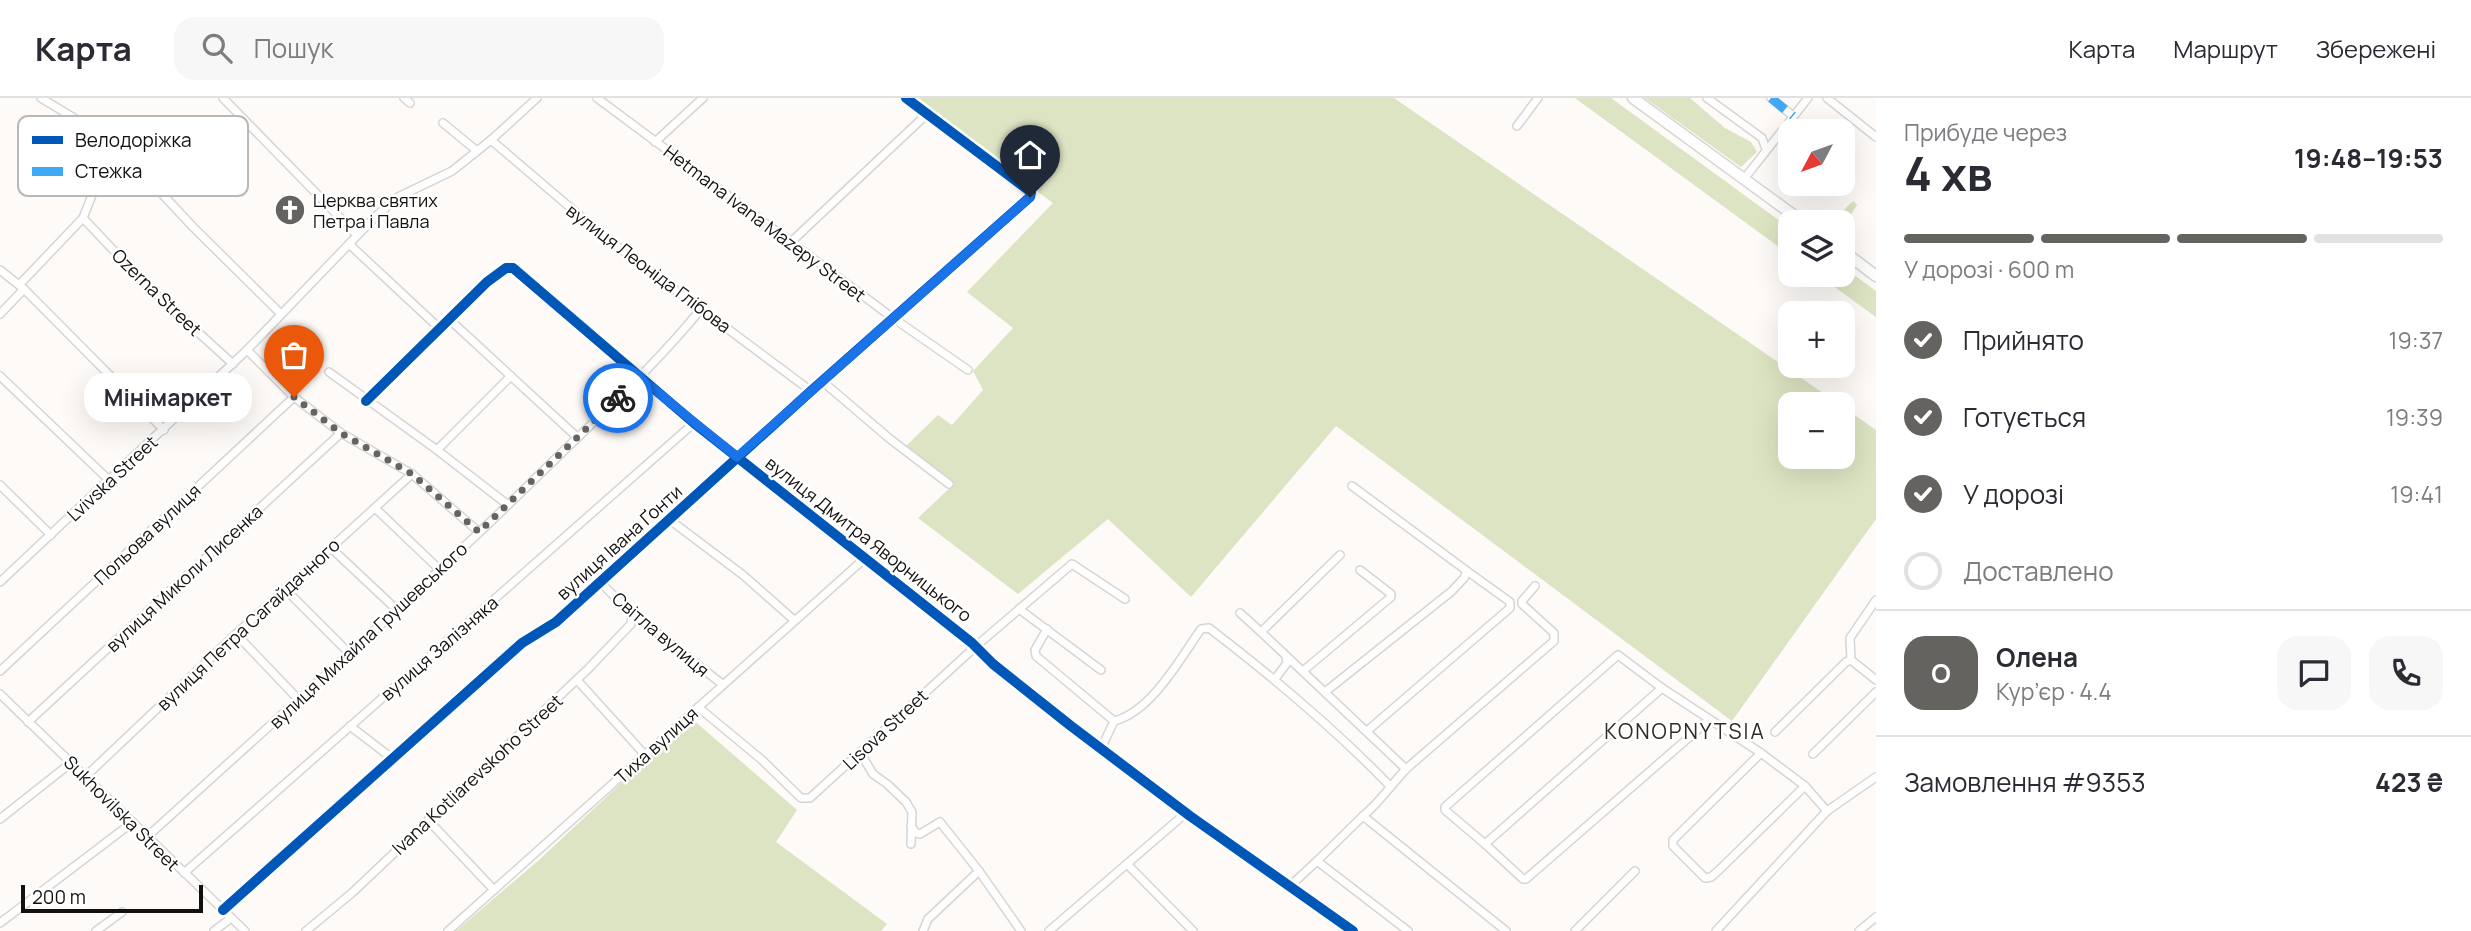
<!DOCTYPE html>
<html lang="uk">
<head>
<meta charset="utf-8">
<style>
  :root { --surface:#fff; --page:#f7f7f7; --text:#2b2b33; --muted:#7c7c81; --line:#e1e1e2; --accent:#656360 }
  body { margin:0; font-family:Manrope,sans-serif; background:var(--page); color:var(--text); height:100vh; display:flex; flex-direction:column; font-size:26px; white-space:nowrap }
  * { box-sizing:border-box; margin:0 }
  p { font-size:23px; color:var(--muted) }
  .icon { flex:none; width:38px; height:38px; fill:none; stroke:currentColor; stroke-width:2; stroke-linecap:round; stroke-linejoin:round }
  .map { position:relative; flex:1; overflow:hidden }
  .sheet { display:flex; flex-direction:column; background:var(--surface); width:595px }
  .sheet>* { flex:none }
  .needle { width:46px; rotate:229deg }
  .tools { position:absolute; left:1778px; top:21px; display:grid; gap:14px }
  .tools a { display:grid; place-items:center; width:77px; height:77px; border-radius:14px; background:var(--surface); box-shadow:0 7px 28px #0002; font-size:35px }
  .scale { position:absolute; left:21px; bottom:18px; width:182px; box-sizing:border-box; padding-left:7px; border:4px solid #13110f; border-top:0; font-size:19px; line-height:24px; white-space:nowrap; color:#13110f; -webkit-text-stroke:5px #fff; paint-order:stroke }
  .pin { position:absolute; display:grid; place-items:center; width:60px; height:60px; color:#fff; margin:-72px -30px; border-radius:50% 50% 50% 0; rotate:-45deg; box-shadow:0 0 7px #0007 }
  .pin .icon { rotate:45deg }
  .courier { position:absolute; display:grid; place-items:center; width:70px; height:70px; margin:-35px; border:5px solid #1a73e8; border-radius:50%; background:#fff; color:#222; box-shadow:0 2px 9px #0007 }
  .bubble { position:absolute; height:49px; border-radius:21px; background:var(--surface); box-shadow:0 7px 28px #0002; font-size:23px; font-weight:700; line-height:49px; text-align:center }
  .headline em { font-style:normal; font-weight:700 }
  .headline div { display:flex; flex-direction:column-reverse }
  .headline { display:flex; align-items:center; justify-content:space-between; height:119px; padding:0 28px }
  h1 { font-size:46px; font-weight:700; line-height:52px }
  .bar { display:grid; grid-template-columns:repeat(4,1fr); gap:10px 7px; align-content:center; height:84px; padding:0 28px }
  .bar i { height:9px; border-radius:5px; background:var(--line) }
  .bar .on { background:var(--accent) }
  .bar p { grid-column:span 4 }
  .line { display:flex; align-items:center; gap:18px; padding:0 28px; border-top:2px solid var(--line) }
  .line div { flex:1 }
  .round { display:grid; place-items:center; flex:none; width:74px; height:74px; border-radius:21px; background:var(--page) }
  ol { padding:0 28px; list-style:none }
  li { display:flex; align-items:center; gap:21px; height:77px }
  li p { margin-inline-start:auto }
  li .icon { padding:7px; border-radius:50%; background:var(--accent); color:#fff; stroke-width:4 }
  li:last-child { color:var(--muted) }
  li i { width:38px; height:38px; border:4px solid var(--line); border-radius:50% }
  header { display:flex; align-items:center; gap:42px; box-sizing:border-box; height:98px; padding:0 35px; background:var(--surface); border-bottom:2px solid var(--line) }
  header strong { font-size:33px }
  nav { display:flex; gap:38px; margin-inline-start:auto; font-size:24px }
  .search { width:490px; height:63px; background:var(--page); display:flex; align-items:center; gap:18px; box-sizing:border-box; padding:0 24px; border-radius:21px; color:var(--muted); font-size:26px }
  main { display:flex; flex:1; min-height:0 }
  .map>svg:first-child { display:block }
</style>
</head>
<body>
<header>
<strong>Карта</strong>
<div class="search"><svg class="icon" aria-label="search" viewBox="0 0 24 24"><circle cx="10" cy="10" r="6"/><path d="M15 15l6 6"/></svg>Пошук</div>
<nav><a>Карта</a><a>Маршрут</a><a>Збережені</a></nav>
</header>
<main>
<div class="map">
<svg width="1876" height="833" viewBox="0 0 1876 833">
  <rect width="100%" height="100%" fill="#fdfaf7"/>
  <g fill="#dce4c3">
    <path d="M 912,0 L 1394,0 L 1839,306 L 1790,306 L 1790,359 L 1843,359 L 1843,309 L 1876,332 L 1876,421 L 1732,623 L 1336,328 L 1191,499 L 1108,421 L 1018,496 L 918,420 L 954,386 L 905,349 L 938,317 L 952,327 L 983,292 L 973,273 L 1013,230 L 967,194 L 1053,105 Z"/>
    <path d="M 1575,0 L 1611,0 L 1787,128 L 1790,130 L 1790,157 Z"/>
    <path d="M 1645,0 L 1690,0 L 1725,30 L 1751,44 L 1757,54 L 1741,69 Z"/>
    <path d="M 1854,103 L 1857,107 L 1850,118 L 1855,127 L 1854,134 L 1847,137 L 1843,134 L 1843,124 L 1835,123 C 1842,117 1846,107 1854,103 Z"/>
    <path d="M 1843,169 L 1876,193 L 1876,219 L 1818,177 L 1843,177 Z"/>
    <path d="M 691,620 L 797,712 L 776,744 L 887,826 L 881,833 L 456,833 L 539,762 Z"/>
  </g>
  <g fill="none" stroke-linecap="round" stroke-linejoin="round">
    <g stroke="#d7d5d3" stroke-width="10">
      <g id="minor">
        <path d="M 41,0 L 104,38 L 124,55 L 193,129 L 281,216"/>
        <path d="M 223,0 L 357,137"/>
        <path d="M 404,0 L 410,5"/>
        <path d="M 597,0 L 893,220 L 968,272"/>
        <path d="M 1707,0 L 1762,40 L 1766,51"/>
        <path d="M 1771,0 L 1793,18"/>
        <path d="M 1827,0 L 1876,39"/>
        <path d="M 443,25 L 477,53"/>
        <path d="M 1517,28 L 1538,0"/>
        <path d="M 491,42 L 606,140 L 811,293"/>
        <path d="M 655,44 L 703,0"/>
        <path d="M 1744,81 L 1808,0"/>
        <path d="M 83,120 L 147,188 L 233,266"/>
        <path d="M 791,144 L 927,16"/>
        <path d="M 349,146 L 438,229"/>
        <path d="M 0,172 L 24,191 L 164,332"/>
        <path d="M 20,186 L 83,120 L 98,82 L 124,55"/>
        <path d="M 0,216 L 24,191"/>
        <path d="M 450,222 L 577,339"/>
        <path d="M 247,252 L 294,299 L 341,335 L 412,376 L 479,434"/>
        <path d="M 329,274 L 437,352 L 508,407"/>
        <path d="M 0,278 L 110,383"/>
        <path d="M 822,283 L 890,341 L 949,386"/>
        <path d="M 366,303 L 487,184 L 506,170 L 513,170 L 694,325 L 972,545 L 993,566 L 1071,628 L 1190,718 L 1353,833"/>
        <path d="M 437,352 L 511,278"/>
        <path d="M 0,387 L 51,437"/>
        <path d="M 1352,388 L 1467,473"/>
        <path d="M 375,410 L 439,471"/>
        <path d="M 670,422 L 743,477 L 794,522"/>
        <path d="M 331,450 L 397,512"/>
        <path d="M 1340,457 L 1261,534 L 1406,671"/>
        <path d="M 0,484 L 247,252 L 375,119 L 398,99 L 452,73 L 491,42 L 537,0"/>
        <path d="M 600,484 L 627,511 L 722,586"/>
        <path d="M 285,491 L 349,555"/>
        <path d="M 1876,502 L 1850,540 L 1851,562 L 1876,582"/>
        <path d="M 1019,511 L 1101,572"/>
        <path d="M 1240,515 L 1261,534"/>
        <path d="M 1047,531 L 1035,552 L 1036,558 L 1114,623 C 1151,614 1180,561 1201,531 L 1209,530 C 1273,579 1334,630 1390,688"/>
        <path d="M 236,536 L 298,601"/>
        <path d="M 0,573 L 294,299"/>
        <path d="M 1303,573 L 1391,499 L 1391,496 L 1360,472"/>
        <path d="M 1275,581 L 1287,565 L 1286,559"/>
        <path d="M 577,582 L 645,657"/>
        <path d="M 1662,590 L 1485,746 L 1523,781 L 1526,781 L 1709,622"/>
        <path d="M 1325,594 L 1452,493 L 1464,480 L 1467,473 L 1510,504 L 1510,510 L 1367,633"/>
        <path d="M 0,596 L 245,833"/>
        <path d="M 698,609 L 762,662 L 801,700 L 810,700 L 975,549 L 1072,466 L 1125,501"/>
        <path d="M 28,624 L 341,335"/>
        <path d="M 350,628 L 393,661"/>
        <path d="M 1775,634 L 1846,564 L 1851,562"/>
        <path d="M 1101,651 L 1114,623"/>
        <path d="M 860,654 L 873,676 L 887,686 L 906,704 L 912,714 L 911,746"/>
        <path d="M 1761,655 L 1673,742 L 1673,748 L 1705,780 L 1711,779 L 1718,773 L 1805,688"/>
        <path d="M 1813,656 L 1876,594"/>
        <path d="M 86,678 L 236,536 L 412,376"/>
        <path d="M 1363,718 C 1380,704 1391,687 1406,671 L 1554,543 L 1554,535 L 1522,506 L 1522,503 L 1535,488"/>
        <path d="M 0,721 L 72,664"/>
        <path d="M 428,722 L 494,792"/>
        <path d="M 911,728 L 916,735 L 920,736 L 940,724 L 979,773 L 928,821 L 923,833"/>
        <path d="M 148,738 C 280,618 414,499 542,374 C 596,321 653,270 701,211"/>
        <path d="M 1485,746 L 1445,712 L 1445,709 L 1618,557 L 1662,590 L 1761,655 L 1805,688 L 1827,713"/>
        <path d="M 1127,766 L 1193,833"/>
        <path d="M 979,773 L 1021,833"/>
        <path d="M 184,775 L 694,325"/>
        <path d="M 1290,788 L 1317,763"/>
        <path d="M 223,812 L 522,545 L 556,524 L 811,293 L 1030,99 L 1031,94 L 906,0"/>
        <path d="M 0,825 L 133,724"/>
        <path d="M 96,833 L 122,814"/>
        <path d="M 214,833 L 231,820"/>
        <path d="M 306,833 L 353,794 L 588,571 L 631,526 L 632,518 L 627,511"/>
        <path d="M 448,833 L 864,461"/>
        <path d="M 1049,833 L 1186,715"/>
        <path d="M 1408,833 L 1317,763 L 1363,718 L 1506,833"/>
        <path d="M 1575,833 L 1635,773"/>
        <path d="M 1716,833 L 1827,713 L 1876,679"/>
        <path d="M 1859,833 L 1876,819"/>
      </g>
    </g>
    <g stroke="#d7d5d3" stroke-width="13">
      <g id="highway">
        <path d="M 1633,0 L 1803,124"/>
        <path d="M 1843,153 L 1876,178"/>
      </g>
    </g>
    <use href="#minor" stroke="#fffefe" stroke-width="7"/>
    <use href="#highway" stroke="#fffefe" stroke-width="10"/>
    <path stroke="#3fa9f5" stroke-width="9" stroke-dasharray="18 9" stroke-linecap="butt" d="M 1771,0 L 1793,18"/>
    <g stroke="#fff" stroke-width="15">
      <g id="cycleway">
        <path d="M 366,303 L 487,184 L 506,170 L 513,170 L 694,325 L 972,545 L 993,566 L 1071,628 L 1190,718 L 1353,833"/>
        <path d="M 223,812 L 522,545 L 556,524 L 811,293 L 1030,99 L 1031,94 L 906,0"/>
      </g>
    </g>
    <use href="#cycleway" stroke="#0057b8" stroke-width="10"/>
  </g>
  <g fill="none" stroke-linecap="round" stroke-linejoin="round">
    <path stroke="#656360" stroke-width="7" stroke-dasharray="0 12.6" d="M 294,299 L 341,335 L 412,376 L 479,434 L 618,300"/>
    <path stroke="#1a73e8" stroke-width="9" d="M 618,300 L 639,279 L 737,359 L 1030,99"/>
  </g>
  <defs>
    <g id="church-disc" transform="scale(1.575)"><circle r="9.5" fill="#656360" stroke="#fff"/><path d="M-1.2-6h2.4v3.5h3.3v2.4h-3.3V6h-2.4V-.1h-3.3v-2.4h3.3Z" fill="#fff"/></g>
  </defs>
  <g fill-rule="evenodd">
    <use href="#church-disc" x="290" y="112"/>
  </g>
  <g text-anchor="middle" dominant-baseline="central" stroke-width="5" stroke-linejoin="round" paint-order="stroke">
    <g font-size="18" fill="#13110f" stroke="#fff" text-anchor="start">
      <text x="313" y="102">Церква святих<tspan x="313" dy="21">Петра і Павла</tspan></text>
    </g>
    <g font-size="18" fill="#13110f" stroke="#fff">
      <text transform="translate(765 125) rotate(37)">Hetmana Ivana Mazepy Street</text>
      <text transform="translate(649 170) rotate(37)">вулиця Леоніда Глібова</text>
      <text transform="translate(157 194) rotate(44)">Ozerna Street</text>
      <text transform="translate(112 380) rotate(-43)">Lvivska Street</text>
      <text transform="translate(147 436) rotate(-43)">Польова вулиця</text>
      <text transform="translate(869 441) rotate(38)">вулиця Дмитра Яворницького</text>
      <text transform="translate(619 444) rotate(-42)">вулиця Івана Ґонти</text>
      <text transform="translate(184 480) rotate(-43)">вулиця Миколи Лисенка</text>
      <text transform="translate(248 526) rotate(-43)">вулиця Петра Сагайдачного</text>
      <text transform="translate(661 536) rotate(40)">Світла вулиця</text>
      <text transform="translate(368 537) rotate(-43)">вулиця Михайла Грушевського</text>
      <text transform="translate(439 550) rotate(-41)">вулиця Залізняка</text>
      <text transform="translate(885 631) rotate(-43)">Lisova Street</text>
      <text transform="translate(656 647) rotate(-42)">Тиха вулиця</text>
      <text transform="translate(477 676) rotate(-43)">Ivana Kotliarevskoho Street</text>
      <text transform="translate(122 715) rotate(45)">Sukhovilska Street</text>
    </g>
    <g font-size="21" letter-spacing="2" fill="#2f2b26" stroke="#fff">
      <text x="1685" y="633">KONOPNYTSIA</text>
    </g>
  </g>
  <rect x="18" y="18" width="230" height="80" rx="10" fill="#fff" stroke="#b8b8b7" stroke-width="2"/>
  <rect x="32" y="38" width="31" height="8" fill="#0057b8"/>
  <rect x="32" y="69" width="31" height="9" fill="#3fa9f5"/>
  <g font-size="19" fill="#13110f">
    <text x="75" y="49">Велодоріжка</text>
    <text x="75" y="80">Стежка</text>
  </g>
</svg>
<div class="tools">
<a><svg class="needle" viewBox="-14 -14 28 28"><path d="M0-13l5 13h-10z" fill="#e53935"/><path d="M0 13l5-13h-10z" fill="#7c7c81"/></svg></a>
<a><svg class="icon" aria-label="layers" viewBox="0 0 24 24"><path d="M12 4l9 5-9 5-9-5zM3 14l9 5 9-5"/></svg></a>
<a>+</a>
<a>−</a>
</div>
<div class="scale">200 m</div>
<div class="pin" style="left:294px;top:299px;background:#ea580c"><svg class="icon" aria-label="bag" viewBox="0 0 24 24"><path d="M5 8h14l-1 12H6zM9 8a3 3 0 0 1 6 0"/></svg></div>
<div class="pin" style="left:1030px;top:99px;background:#1f2937"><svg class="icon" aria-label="home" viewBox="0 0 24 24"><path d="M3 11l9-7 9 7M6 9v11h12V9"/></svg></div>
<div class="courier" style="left:618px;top:300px"><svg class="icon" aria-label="bike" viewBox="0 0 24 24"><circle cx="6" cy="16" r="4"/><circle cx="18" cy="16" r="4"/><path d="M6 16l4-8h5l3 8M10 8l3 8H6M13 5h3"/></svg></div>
<div class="bubble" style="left:84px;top:275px;width:168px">Мінімаркет</div>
</div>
<section class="sheet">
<div class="headline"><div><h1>4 хв</h1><p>Прибуде через</p></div><em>19:48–19:53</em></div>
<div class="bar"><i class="on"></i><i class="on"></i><i class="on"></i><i></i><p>У дорозі · 600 m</p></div>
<ol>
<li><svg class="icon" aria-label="check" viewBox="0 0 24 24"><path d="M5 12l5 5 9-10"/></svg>Прийнято<p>19:37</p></li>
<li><svg class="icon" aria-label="check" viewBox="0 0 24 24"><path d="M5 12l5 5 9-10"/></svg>Готується<p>19:39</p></li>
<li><svg class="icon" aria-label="check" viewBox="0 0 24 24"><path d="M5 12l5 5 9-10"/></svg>У дорозі<p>19:41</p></li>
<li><i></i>Доставлено</li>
</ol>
<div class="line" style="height:126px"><b class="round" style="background:var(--accent);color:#fff">О</b><div><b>Олена</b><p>Кур’єр · 4.4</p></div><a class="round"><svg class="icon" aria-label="chat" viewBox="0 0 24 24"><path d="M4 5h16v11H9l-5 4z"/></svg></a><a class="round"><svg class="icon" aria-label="phone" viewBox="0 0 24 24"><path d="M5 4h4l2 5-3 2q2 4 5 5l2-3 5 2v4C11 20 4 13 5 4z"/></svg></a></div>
<div class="line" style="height:91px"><div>Замовлення #9353</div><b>423 ₴</b></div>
</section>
</main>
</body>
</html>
